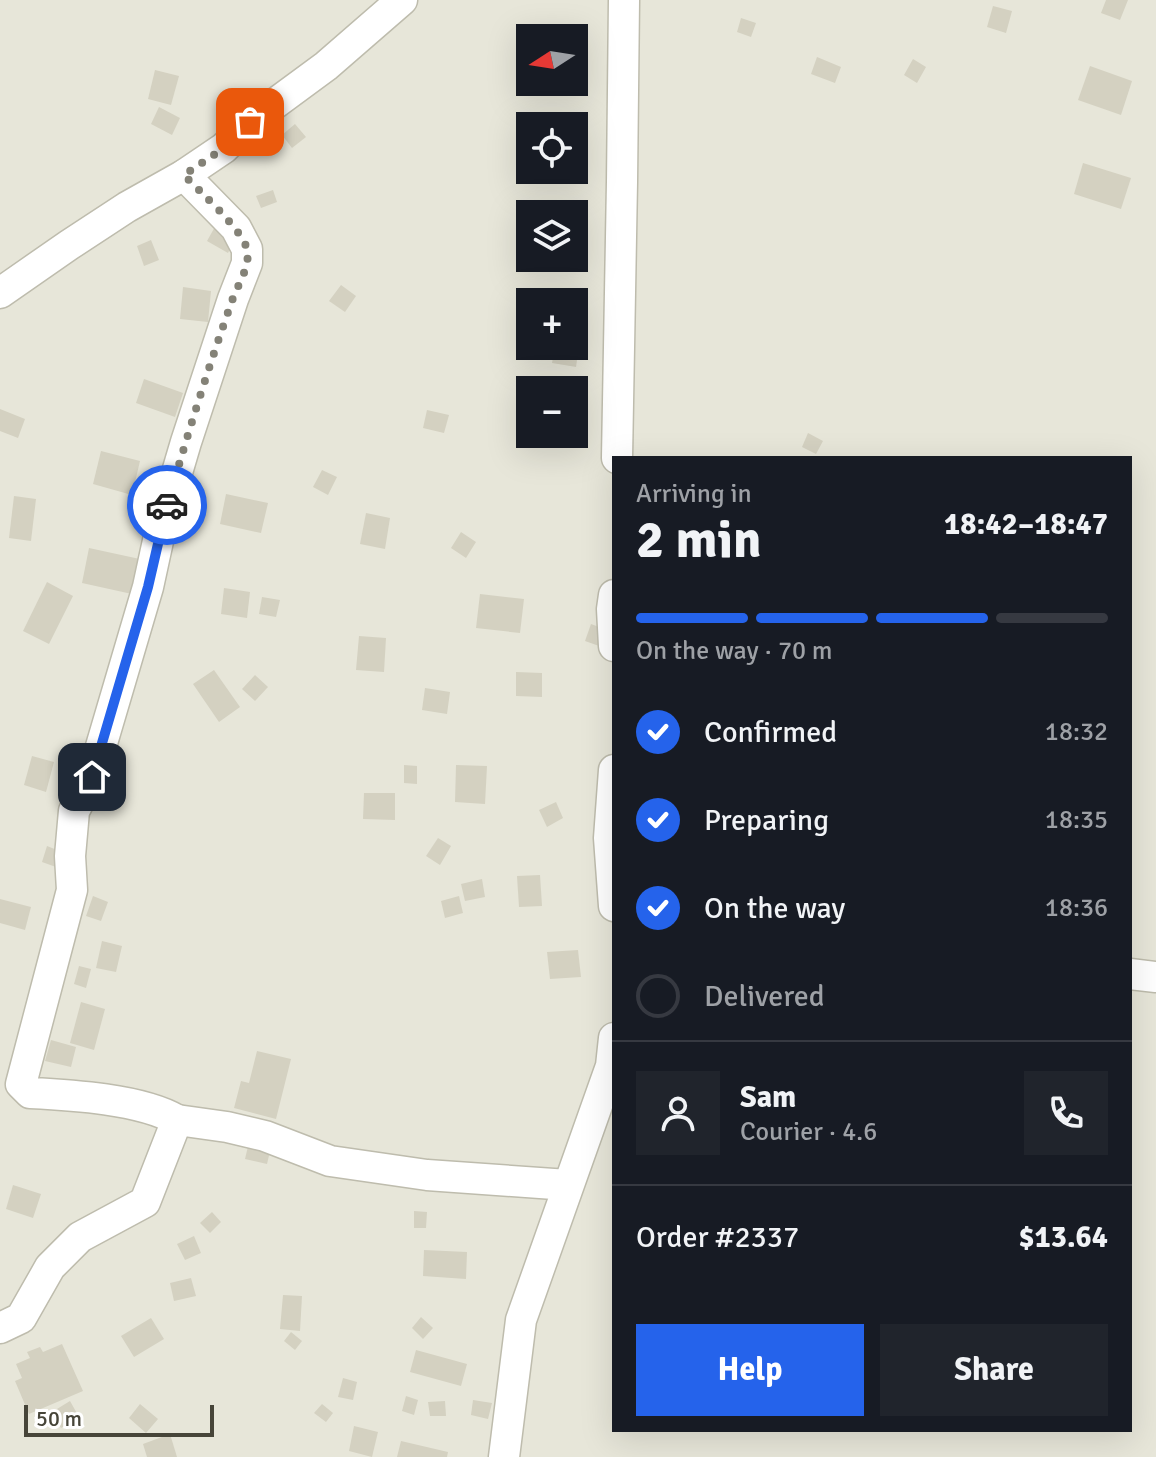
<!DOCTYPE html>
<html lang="en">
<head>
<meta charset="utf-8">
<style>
  :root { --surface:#171b24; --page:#20242c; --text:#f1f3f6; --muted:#9ea1a6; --line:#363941; --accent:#2563eb }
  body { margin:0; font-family:Signika,sans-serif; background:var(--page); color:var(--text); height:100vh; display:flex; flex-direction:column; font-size:30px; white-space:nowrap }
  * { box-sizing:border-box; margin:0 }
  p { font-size:26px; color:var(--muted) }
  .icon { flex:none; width:44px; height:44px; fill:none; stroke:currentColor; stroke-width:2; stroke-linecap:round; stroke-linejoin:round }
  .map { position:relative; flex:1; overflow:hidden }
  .sheet { position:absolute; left:612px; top:456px; width:520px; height:976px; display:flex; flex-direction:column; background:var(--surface); border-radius:0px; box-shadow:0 8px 32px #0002 }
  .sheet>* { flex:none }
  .needle { width:52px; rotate:258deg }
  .controls { position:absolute; left:516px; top:24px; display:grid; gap:16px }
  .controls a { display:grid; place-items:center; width:72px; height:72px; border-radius:0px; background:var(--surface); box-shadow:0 8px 32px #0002; font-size:40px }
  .scale { position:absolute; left:24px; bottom:20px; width:190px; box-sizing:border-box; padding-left:8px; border:4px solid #474539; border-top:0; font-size:22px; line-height:28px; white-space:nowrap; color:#474539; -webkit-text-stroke:6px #fff; paint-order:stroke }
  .pin { position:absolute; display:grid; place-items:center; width:68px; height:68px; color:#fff; margin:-34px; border-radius:16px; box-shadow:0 4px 12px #0006 }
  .courier { position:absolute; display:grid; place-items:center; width:80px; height:80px; margin:-40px; border:6px solid #2563eb; border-radius:50%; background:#fff; color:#222; box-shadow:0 2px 10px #0007 }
  .overview em { font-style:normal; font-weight:700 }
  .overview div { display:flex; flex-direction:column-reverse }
  .overview { display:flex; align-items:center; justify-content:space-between; height:136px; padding:0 24px }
  h1 { font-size:52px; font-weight:700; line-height:60px }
  .bar { display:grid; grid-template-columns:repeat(4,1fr); gap:12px 8px; align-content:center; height:96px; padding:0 24px }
  .bar i { height:10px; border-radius:6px; background:var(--line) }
  .bar .active { background:var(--accent) }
  .bar p { grid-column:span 4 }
  .line { display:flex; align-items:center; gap:20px; padding:0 24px; border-top:2px solid var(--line) }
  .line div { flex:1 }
  .round { display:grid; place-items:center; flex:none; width:84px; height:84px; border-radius:0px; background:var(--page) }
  ol { padding:0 24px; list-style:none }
  li { display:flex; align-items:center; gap:24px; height:88px }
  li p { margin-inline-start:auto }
  li .icon { padding:8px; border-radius:50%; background:var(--accent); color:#fff; stroke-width:4 }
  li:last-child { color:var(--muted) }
  li i { width:44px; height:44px; border:4px solid var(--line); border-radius:50% }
  .action { display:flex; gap:16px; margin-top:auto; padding:16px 24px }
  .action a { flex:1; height:92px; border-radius:0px; background:var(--accent); color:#fff; font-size:32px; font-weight:700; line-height:92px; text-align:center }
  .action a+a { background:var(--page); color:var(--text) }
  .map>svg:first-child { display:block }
</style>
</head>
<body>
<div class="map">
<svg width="1156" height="1457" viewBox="0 0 1156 1457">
  <rect width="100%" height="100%" fill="#f4f3ea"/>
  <path fill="#e7e6d9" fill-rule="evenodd" d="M 0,0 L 1156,0 L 1156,1457 L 0,1457 ZM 530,38 L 574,38 L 574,82 L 530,82 ZM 530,126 L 574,126 L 574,170 L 530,170 ZM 530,214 L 574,214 L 574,258 L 530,258 ZM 530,302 L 574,302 L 574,346 L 530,346 ZM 530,390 L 574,390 L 574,434 L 530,434 ZM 614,458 L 1130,458 L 1130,1430 L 614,1430 Z"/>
  <g fill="#d4d1c1">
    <path d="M 1106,0 L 1128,0 L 1120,20 L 1101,13 Z"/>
    <path d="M 993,6 L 1012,11 L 1006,33 L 987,27 Z"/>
    <path d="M 741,18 L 756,23 L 751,37 L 737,32 Z"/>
    <path d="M 817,57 L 841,67 L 835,83 L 811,74 Z"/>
    <path d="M 913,59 L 926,67 L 917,83 L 904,75 Z"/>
    <path d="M 1090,66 L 1132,81 L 1121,115 L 1078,100 Z"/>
    <path d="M 155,70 L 179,76 L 171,105 L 148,99 Z"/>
    <path d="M 159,107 L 180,118 L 172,135 L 151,124 Z"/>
    <path d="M 295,124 L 306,137 L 292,148 L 282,135 Z"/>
    <path d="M 1083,163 L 1131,178 L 1121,209 L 1074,194 Z"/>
    <path d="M 273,190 L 277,202 L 261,208 L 256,196 Z"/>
    <path d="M 216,225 L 237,236 L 228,253 L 207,241 Z"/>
    <path d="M 151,240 L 159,260 L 144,266 L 137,246 Z"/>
    <path d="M 341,285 L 356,296 L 345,312 L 329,301 Z"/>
    <path d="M 183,287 L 211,291 L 208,322 L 180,319 Z"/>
    <path d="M 555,346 L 579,347 L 576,367 L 552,363 Z"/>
    <path d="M 144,379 L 183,393 L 175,417 L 136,403 Z"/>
    <path d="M 0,409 L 25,419 L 18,438 L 0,431 Z"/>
    <path d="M 427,410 L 449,415 L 444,433 L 423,428 Z"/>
    <path d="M 808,433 L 823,441 L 816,454 L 802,447 Z"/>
    <path d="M 101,451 L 140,461 L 132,495 L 93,484 Z"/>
    <path d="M 322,470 L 337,477 L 328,495 L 313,487 Z"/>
    <path d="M 226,494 L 268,503 L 261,533 L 220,524 Z"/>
    <path d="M 14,496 L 36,499 L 31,541 L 9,538 Z"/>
    <path d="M 366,513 L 390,518 L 385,549 L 360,544 Z"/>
    <path d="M 461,532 L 476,542 L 466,558 L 451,548 Z"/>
    <path d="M 89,548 L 149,561 L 141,596 L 82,583 Z"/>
    <path d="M 47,582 L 73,596 L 49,644 L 23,631 Z"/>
    <path d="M 224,588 L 250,592 L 247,618 L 221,614 Z"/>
    <path d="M 480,594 L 524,599 L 520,633 L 476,628 Z"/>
    <path d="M 262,597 L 280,600 L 276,617 L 259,614 Z"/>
    <path d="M 591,624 L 607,630 L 602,647 L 585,641 Z"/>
    <path d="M 359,636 L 386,638 L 384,672 L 356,670 Z"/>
    <path d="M 214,670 L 240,707 L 219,722 L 193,684 Z"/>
    <path d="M 516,672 L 542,673 L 542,697 L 516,696 Z"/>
    <path d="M 255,675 L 268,687 L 255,701 L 242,689 Z"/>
    <path d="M 425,688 L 450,692 L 447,714 L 422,710 Z"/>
    <path d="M 32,756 L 54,762 L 46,792 L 24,785 Z"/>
    <path d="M 404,765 L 417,766 L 417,784 L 404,783 Z"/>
    <path d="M 456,765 L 487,766 L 485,804 L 455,802 Z"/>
    <path d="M 364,793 L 395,793 L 395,820 L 363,819 Z"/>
    <path d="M 556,802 L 563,818 L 547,827 L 539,810 Z"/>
    <path d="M 438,838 L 451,846 L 440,865 L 426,856 Z"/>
    <path d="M 47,846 L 62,852 L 56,867 L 42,862 Z"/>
    <path d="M 540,875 L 542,906 L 519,907 L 517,876 Z"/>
    <path d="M 482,879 L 485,897 L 465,901 L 461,884 Z"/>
    <path d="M 93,896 L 108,902 L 101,921 L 86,916 Z"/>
    <path d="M 459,896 L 463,913 L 445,918 L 441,901 Z"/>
    <path d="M 0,899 L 31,907 L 25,930 L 0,923 Z"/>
    <path d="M 102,941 L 122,946 L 116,972 L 96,968 Z"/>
    <path d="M 578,950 L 581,977 L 550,979 L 547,952 Z"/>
    <path d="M 79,966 L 91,969 L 86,988 L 74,984 Z"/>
    <path d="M 81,1002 L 105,1009 L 94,1050 L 70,1043 Z"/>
    <path d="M 51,1040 L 76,1047 L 71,1067 L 45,1061 Z"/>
    <path d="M 257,1051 L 291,1059 L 276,1119 L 234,1108 L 241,1081 L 249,1083 Z"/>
    <path d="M 249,1142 L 271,1147 L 267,1164 L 245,1159 Z"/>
    <path d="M 13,1185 L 41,1194 L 33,1218 L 6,1209 Z"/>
    <path d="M 414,1211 L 427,1212 L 426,1228 L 414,1228 Z"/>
    <path d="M 212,1212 L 221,1222 L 210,1233 L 200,1223 Z"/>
    <path d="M 194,1236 L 201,1253 L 185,1260 L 177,1244 Z"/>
    <path d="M 424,1250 L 467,1252 L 466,1279 L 423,1276 Z"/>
    <path d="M 191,1278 L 196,1296 L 174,1301 L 170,1283 Z"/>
    <path d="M 283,1295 L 302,1296 L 300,1331 L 280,1329 Z"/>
    <path d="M 421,1317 L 433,1328 L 423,1339 L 412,1328 Z"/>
    <path d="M 151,1318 L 164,1339 L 134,1357 L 121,1336 Z"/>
    <path d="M 291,1332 L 302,1341 L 295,1350 L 284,1341 Z"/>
    <path d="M 62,1344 L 83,1391 L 29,1414 L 15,1381 L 22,1378 L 16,1364 L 30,1358 L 27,1352 L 40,1347 L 43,1352 Z"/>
    <path d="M 416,1350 L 467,1364 L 461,1386 L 410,1372 Z"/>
    <path d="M 343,1378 L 357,1382 L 353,1400 L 338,1397 Z"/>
    <path d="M 406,1396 L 418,1400 L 414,1415 L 402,1411 Z"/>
    <path d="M 473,1400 L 492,1403 L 488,1419 L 471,1415 Z"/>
    <path d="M 70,1401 L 79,1417 L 61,1428 L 52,1412 Z"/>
    <path d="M 445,1401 L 446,1416 L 430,1416 L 428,1402 Z"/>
    <path d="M 140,1404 L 158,1419 L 146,1433 L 129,1418 Z"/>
    <path d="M 322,1404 L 333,1413 L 326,1422 L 314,1413 Z"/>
    <path d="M 354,1426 L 378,1432 L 372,1457 L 349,1451 Z"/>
    <path d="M 170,1434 L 177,1457 L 147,1457 L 143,1444 Z"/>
    <path d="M 401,1441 L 448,1452 L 447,1457 L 397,1457 Z"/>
  </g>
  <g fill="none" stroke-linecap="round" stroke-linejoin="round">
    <g stroke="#bebcad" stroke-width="33">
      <g id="minor">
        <path d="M 0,293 L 69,245 L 127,207 L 184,175 L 224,148 L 250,122 L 326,66 L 402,0"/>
        <path d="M 617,458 L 622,182 L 624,0"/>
        <path d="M 614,595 L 612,609 L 614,646"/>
        <path d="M 614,770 L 609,838 L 614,906"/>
        <path d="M 1130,974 L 1156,977"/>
        <path d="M 177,1120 L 227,1127 L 265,1136 L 330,1161 L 427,1175 L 568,1185"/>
        <path d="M 0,1328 L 21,1318 L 50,1267 L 80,1237 L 145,1202 L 177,1120 C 141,1099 71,1095 30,1093 L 21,1084 L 72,890 L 70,856 L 74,811 L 92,777 L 148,587 L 161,527 L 186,442 L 233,299 L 247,263 L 247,249 L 236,228 L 184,175"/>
        <path d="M 504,1457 L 521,1320 L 611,1066 L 614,1038"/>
      </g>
    </g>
    <use href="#minor" stroke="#fff" stroke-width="30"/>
  </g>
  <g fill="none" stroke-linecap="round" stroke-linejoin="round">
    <path stroke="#848277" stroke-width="8" stroke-dasharray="0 14.4" d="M 167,505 C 187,437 208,368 232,301 C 237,286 251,266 247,249 C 241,228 200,192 184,175 L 224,148 L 250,122"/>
    <path stroke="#2563eb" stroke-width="10" d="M 92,777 L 148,587 L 167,505"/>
  </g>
</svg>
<div class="controls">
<a><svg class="needle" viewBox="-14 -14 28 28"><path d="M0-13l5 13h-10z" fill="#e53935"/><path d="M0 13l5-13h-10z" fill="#9ea1a6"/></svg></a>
<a><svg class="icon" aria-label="locate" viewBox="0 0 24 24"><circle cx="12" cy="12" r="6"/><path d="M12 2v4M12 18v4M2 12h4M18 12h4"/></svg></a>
<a><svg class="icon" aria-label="layers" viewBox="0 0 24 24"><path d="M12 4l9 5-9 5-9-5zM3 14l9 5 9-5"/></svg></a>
<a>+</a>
<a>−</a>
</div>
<div class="scale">50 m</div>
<div class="pin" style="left:250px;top:122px;background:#ea580c"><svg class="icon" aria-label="bag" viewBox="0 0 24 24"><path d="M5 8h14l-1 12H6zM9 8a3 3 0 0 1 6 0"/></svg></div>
<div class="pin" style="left:92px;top:777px;background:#1f2937"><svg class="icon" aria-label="home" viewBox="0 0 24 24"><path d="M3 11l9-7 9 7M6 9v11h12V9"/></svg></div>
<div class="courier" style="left:167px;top:505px"><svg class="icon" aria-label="car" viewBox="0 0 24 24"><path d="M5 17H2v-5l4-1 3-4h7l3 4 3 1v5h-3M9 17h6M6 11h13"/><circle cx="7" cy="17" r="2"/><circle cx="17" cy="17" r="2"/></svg></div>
<section class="sheet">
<div class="overview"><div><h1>2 min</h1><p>Arriving in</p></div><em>18:42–18:47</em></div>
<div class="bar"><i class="active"></i><i class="active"></i><i class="active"></i><i></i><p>On the way · 70 m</p></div>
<ol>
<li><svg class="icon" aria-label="check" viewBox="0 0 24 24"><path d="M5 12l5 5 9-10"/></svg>Confirmed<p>18:32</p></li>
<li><svg class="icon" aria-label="check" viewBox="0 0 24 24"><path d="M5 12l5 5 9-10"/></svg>Preparing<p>18:35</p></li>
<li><svg class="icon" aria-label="check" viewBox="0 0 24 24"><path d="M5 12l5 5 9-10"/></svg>On the way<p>18:36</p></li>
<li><i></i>Delivered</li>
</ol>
<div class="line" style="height:144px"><a class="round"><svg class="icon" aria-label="person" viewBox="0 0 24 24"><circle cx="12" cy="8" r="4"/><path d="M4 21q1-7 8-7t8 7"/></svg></a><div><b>Sam</b><p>Courier · 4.6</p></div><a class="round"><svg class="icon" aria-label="phone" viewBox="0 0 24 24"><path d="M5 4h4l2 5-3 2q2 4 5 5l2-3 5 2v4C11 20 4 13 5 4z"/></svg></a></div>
<div class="line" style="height:104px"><div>Order #2337</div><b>$13.64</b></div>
<div class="action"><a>Help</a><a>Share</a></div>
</section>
</div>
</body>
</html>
